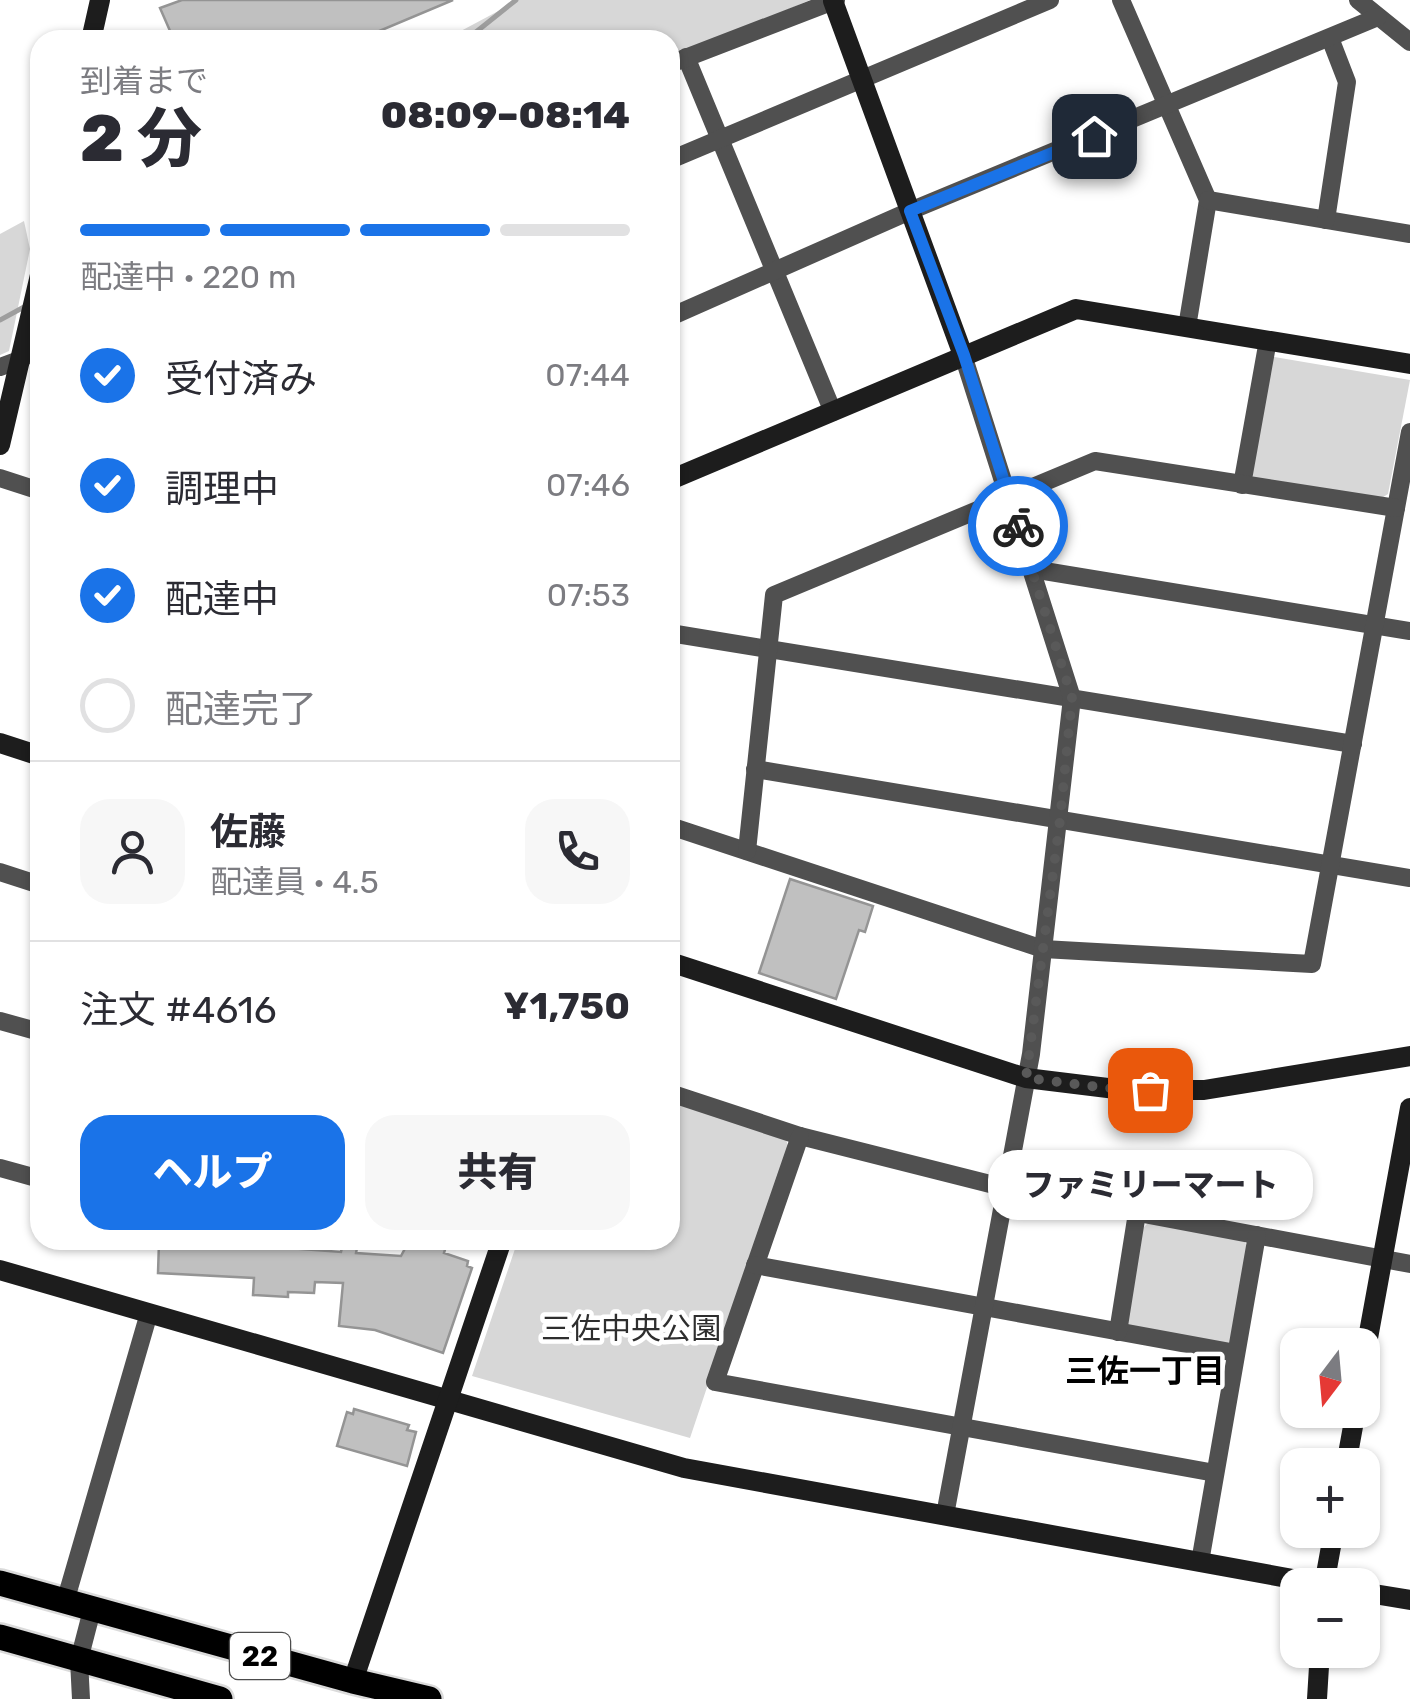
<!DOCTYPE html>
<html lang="ja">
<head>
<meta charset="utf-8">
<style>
  :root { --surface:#fff; --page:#f7f7f7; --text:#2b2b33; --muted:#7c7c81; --line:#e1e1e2; --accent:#1a73e8 }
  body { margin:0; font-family:Rubik,"Noto Sans JP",sans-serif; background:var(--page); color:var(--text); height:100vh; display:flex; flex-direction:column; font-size:38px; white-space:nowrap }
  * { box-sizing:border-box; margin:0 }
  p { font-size:32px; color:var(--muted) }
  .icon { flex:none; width:55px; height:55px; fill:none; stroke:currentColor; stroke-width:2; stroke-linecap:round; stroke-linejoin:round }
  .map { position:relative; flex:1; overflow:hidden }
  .drawer { position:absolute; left:30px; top:30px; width:650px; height:1220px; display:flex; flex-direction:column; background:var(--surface); border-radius:30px; box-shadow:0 2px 8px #0004 }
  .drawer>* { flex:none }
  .needle { width:65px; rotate:196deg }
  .buttons { position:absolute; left:1280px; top:1328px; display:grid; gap:20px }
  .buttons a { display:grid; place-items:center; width:100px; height:100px; border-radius:20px; background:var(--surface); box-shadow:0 2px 8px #0004; font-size:50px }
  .pin { position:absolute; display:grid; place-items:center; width:85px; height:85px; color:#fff; margin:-42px; border-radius:20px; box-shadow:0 5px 15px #0006 }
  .courier { position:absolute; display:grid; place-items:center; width:100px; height:100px; margin:-50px; border:8px solid #1a73e8; border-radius:50%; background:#fff; color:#222; box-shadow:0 2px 12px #0007 }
  .bubble { position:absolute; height:70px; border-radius:30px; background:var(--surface); box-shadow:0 2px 8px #0004; font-size:32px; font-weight:800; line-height:70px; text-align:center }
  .headline em { font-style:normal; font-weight:800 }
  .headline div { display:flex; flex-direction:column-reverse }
  .headline { display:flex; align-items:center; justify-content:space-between; height:170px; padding:0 50px }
  h1 { font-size:65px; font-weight:800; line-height:75px }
  .bar { display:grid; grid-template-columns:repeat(4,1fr); gap:15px 10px; align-content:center; height:120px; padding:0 50px }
  .bar i { height:12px; border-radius:8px; background:var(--line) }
  .bar .current { background:var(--accent) }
  .bar p { grid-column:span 4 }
  .line { display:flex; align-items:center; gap:25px; padding:0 50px; border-top:2px solid var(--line) }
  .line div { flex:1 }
  .round { display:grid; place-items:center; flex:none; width:105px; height:105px; border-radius:30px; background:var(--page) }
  ol { padding:0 50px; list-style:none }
  li { display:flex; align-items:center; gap:30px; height:110px }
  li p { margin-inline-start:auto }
  li .icon { padding:10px; border-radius:50%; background:var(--accent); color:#fff; stroke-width:4 }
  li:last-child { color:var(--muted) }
  li i { width:55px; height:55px; border:5px solid var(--line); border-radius:50% }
  .cta { display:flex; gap:20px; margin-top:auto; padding:20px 50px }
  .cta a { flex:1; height:115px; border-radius:30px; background:var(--accent); color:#fff; font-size:40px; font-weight:800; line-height:115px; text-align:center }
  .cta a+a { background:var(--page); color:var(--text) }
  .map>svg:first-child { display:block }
</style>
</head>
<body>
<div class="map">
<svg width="1410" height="1699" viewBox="0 0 1410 1699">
  <rect width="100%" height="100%" fill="#fff"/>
  <g fill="#d7d7d7">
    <path d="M 519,0 L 810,0 L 670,60 L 670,40 L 444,40 Z"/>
    <path d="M 24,221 L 30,249 L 9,351 L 0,355 L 0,234 Z"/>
    <path d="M 1269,356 L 1410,380 L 1388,494 L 1380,499 L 1254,479 L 1252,474 Z"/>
    <path d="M 670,1101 L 786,1139 L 788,1146 L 690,1438 L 472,1376 L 518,1240 L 670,1240 Z"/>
    <path d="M 1148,1223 L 1244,1240 L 1248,1248 L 1231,1342 L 1224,1346 L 1129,1329 L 1125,1321 L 1143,1228 Z"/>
  </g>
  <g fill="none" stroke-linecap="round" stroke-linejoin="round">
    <g stroke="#9e9e9e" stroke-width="5">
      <path d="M 466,40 L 516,0"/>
      <path d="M 0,320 L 24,307"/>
    </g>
  </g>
  <g fill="#c0c0c0" stroke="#949494" stroke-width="2.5">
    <path d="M 182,0 L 453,0 L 358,40 L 174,40 L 160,8 Z"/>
    <path d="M 790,879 L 873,906 L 865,932 L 859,930 L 836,999 L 759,973 Z"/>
    <path d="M 183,1240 L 341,1252 L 342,1247 L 357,1248 L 356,1253 L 401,1256 L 409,1241 L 429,1248 L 432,1240 L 448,1240 L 444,1253 L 468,1261 L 467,1266 L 472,1268 L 443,1353 L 375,1330 L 339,1326 L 343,1283 L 315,1282 L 314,1293 L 288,1292 L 288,1297 L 253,1295 L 254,1278 L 158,1273 L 159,1242 L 183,1243 Z"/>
    <path d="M 354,1409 L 409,1425 L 407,1430 L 416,1432 L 407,1466 L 337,1446 L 347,1412 L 353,1414 Z"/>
  </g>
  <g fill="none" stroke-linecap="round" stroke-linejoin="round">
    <g stroke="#dbdbdb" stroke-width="30">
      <g id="primary">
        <path d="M 0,1583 L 353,1681 L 429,1699"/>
        <path d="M 0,1637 L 220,1699"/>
      </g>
    </g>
    <g stroke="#505050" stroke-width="18">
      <path d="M 1121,0 L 1208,200 L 1187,327"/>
      <path d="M 1358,0 L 1410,42"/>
      <path d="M 686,57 L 833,412"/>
      <path d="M 670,64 L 836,0"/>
      <path d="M 670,160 L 1050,0"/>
      <path d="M 1208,200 L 1410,234"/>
      <path d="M 1326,220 L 1347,82 L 1330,38"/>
      <path d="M 670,317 L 910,211 L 1378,17"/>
      <path d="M 0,367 L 22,359 L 40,339"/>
      <path d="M 0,478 L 40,491"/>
      <path d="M 1242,485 L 1268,340"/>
      <path d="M 1032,569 L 1410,631"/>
      <path d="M 670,633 L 1353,744"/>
      <path d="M 755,769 L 1410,878"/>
      <path d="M 670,826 L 1043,949 L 1312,964 L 1410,432"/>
      <path d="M 747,851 L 774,595 L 1095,461 L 1396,508"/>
      <path d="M 0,872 L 40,885"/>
      <path d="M 0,1021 L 40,1032"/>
      <path d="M 670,1093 L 800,1136 L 1006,1188 L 1410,1264"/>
      <path d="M 800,1136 L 715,1382 L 1215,1473"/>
      <path d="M 0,1168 L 40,1179"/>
      <path d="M 755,1265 L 1236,1353"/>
      <path d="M 1118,1332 L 1137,1213"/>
      <path d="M 945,1515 L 1031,1054 L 1072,698 L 963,355"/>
      <path d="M 1200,1562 L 1257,1235"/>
      <path d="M 65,1602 L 149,1313"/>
      <path d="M 81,1699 L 79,1660 L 92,1610"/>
    </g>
    <g stroke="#1d1d1d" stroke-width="20">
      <path d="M 833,1 L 963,355"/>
      <path d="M 91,40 L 100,0"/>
      <path d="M 0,445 L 40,275"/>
      <path d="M 670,480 L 1076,309 L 1410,364"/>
      <path d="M 0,743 L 40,756"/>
      <path d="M 670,962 L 1026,1078 L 1124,1090 L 1204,1090 L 1410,1056"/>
      <path d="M 0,1270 L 684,1468 L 1326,1585"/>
      <path d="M 1362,1371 L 1410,1108"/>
      <path d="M 1346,1465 L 1356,1410"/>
      <path d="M 1324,1585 L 1334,1530"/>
      <path d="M 1362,1592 L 1410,1600"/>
      <path d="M 353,1681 L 502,1240"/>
      <path d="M 1317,1699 L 1320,1650"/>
    </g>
    <use href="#primary" stroke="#000" stroke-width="25"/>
  </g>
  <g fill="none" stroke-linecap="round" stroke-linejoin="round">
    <path stroke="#595959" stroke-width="10" stroke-dasharray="0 18" d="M 1018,526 L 1072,698 L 1060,820 L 1026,1078 L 1124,1090 L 1150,1090"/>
    <path stroke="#1a73e8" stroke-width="12" d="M 1018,526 L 964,355 L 910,211 L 1094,136"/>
  </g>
  <g text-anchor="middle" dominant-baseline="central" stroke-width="9" stroke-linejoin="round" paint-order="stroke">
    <rect fill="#fff" stroke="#4c4c4c" stroke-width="2.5" x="230" y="1633" width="60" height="46" rx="8"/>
    <g font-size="28" font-weight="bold" fill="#000">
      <text x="260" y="1656">22</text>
    </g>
    <g font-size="30" fill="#2e2e2e" stroke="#fff">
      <text x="631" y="1329">三佐中央公園</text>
    </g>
    <g font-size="32" font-weight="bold" fill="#000" stroke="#fff">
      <text x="1145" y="1371">三佐一丁目</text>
    </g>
  </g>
</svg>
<div class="buttons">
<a><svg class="needle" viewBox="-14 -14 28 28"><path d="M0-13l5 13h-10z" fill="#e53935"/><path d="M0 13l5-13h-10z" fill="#7c7c81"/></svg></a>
<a>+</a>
<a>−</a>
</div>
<div class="pin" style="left:1150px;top:1090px;background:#ea580c"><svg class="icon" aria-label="bag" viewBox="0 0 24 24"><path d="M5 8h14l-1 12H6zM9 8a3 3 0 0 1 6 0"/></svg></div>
<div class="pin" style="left:1094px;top:136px;background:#1f2937"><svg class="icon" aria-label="home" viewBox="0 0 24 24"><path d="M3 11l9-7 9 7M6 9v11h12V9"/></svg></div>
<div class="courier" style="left:1018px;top:526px"><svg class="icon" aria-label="bike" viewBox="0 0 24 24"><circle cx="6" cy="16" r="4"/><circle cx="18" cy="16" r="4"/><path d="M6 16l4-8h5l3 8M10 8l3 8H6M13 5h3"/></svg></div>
<div class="bubble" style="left:988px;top:1150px;width:325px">ファミリーマート</div>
<section class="drawer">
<div class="headline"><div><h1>2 分</h1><p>到着まで</p></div><em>08:09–08:14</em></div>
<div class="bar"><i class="current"></i><i class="current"></i><i class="current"></i><i></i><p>配達中 · 220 m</p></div>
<ol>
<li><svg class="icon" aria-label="check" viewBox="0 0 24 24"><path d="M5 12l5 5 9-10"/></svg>受付済み<p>07:44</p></li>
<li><svg class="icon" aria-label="check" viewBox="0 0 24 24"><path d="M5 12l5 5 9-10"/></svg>調理中<p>07:46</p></li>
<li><svg class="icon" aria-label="check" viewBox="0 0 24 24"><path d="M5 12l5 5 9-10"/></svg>配達中<p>07:53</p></li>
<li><i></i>配達完了</li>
</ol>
<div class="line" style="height:180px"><a class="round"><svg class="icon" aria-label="person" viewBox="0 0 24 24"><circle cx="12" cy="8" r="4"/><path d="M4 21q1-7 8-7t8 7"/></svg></a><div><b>佐藤</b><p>配達員 · 4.5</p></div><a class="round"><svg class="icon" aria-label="phone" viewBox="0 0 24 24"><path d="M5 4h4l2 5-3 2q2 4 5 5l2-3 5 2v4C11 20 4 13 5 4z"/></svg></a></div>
<div class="line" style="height:130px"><div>注文 #4616</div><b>¥1,750</b></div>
<div class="cta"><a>ヘルプ</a><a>共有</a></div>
</section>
</div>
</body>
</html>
